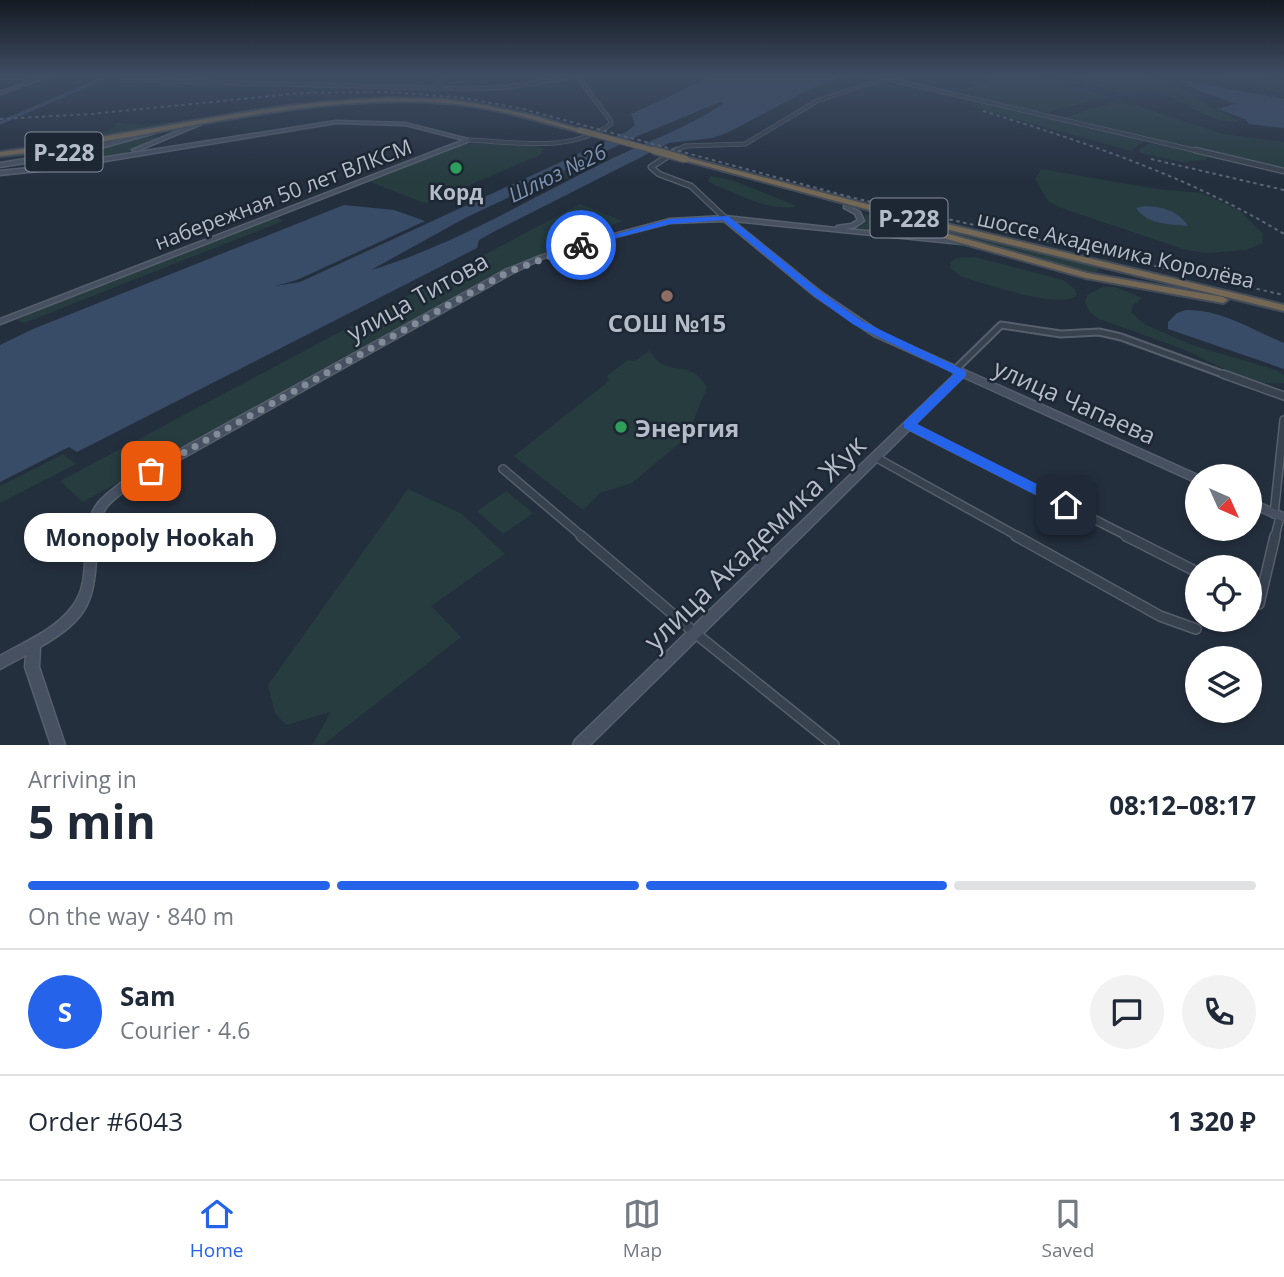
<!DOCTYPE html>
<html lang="en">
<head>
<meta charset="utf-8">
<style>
  :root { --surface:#fff; --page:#f2f2f3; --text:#1f2937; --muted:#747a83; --line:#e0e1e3; --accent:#2563eb }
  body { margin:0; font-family:"Open Sans",sans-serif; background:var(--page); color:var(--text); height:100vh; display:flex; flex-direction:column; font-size:26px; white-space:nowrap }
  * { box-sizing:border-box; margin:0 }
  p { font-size:23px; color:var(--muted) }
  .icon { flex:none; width:38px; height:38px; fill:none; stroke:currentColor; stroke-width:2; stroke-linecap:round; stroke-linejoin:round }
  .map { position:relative; height:745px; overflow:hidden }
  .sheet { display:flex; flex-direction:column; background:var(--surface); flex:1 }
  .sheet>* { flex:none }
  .needle { width:46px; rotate:135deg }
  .tools { position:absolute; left:1185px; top:464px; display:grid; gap:14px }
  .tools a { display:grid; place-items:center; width:77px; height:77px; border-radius:50%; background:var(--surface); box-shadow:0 4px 10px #0003; font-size:35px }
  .pin { position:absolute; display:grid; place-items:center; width:60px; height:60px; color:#fff; margin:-30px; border-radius:14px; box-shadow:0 4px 10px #0006 }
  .courier { position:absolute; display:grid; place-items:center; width:70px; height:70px; margin:-35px; border:5px solid #2563eb; border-radius:50%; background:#fff; color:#222; box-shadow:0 2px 9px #0007 }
  .bubble { position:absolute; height:49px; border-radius:24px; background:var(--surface); box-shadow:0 4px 10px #0003; font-size:23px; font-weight:700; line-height:49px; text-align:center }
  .overview em { font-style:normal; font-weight:700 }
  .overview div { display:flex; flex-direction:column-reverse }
  .overview { display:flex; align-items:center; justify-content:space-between; height:119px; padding:0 28px }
  h1 { font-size:46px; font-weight:700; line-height:52px }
  .bar { display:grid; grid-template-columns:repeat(4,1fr); gap:10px 7px; align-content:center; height:84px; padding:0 28px }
  .bar i { height:9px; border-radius:5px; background:var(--line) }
  .bar .on { background:var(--accent) }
  .bar p { grid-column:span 4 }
  .line { display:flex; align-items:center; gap:18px; padding:0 28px; border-top:2px solid var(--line) }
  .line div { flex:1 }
  .round { display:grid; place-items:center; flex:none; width:74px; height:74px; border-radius:37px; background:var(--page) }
  .tab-bar { display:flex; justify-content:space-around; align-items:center; height:98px; border-top:2px solid var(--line); background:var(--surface); font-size:19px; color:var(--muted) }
  .tab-bar a { display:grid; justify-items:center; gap:4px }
  .tab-bar .on { color:var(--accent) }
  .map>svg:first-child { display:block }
</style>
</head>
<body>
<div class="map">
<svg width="1284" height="745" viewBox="0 0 1284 745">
  <rect width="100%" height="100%" fill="#242f3e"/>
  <g fill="#263c3f">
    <path d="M 988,75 L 1036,75 L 1109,97 L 1043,113 L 978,98 L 957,90 L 988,81 Z"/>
    <path d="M 1071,75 L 1142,75 L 1155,78 L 1189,92 L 1208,106 L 1240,121 C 1213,127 1184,100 1160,92 C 1147,88 1140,93 1128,93 C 1110,94 1087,83 1071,75 Z"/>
    <path d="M 1199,75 L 1259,75 L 1284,80 L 1284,94 Z"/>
    <path d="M 1120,100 L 1223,134 L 1284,142 L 1284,171 L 1063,118 Z"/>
    <path d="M 982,101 L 1146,140 L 1131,151 L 969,106 Z"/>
    <path d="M 184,120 L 193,121 L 87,139 L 116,127 L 115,124 L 119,123 L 149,125 Z"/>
    <path d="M 152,136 L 160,137 C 144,148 94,166 75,159 L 82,153 Z"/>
    <path d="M 480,143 L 529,143 L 544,149 L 540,155 L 430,202 L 424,203 L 368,181 L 461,145 Z"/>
    <path d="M 1149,143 L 1204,154 L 1207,156 L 1206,160 L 1181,162 L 1141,153 L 1138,150 Z"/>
    <path d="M 596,156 L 606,159 L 521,200 L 512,197 Z"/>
    <path d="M 1041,169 L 1157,189 L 1202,193 L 1239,210 L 1263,234 L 1262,243 L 1246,250 L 1208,253 L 1186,250 L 1061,208 L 1048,201 L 1035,179 Z"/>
    <path d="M 711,176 L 732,180 L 797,206 C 770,213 739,194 714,185 L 708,181 Z"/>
    <path d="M 781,186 L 1091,263 L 1099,269 L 1096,273 L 1089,273 Z"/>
    <path d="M 580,204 L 623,221 L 609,226 L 613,231 L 544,253 L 490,276 L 83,502 L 60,481 Z"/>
    <path d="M 864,214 L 938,236 L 837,229 L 855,228 L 866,223 Z"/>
    <path d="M 274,216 L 283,221 L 24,323 L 13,318 Z"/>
    <path d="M 975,257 L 1063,280 L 1075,289 L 1077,295 C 1060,311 985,283 962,277 L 950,268 L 950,262 L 957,258 Z"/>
    <path d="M 1103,287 L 1115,287 L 1140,297 L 1141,299 L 1133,305 L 1131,312 L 1144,324 L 1192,345 L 1276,370 L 1284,375 L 1284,383 C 1251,388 1212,361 1182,349 C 1154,338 1126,329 1099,319 L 1090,312 L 1085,302 L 1087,295 Z"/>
    <path d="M 649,351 C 653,355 657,361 662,364 C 681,374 689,361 707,387 L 687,437 L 632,483 L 600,493 L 583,510 L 514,456 L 609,381 L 607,376 L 628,360 L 635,361 Z"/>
    <path d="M 63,454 L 76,464 L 0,503 L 0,486 Z"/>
    <path d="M 408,489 L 462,514 L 505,554 L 431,606 L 461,637 L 323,745 L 312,745 L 331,712 L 286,725 L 275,713 L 268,685 Z"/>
    <path d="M 506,491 L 533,513 L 503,534 L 477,511 Z"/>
  </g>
  <g fill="#394c67" fill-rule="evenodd">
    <path d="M 716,75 L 848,75 L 808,90 L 729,132 L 713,138 L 669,143 L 497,230 L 479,240 L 477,248 L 77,452 L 69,447 L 0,482 L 0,345 L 33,329 L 344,205 L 394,210 L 425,221 L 297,280 L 275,286 L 300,282 L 626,132 L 635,125 L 631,114 ZM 720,102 L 724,103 C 688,128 645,142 605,162 C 529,199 452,246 371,270 L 465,218 L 638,136 Z"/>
    <path d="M 1181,80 L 1284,99 L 1284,128 L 1249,124 L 1245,119 L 1217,109 L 1235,104 C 1217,95 1195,93 1181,80 Z"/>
    <path d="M 1145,206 C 1162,207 1178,210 1188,226 C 1169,224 1148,225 1136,208 Z"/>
    <path d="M 1186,310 C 1220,309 1253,330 1284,343 L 1284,369 L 1168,329 L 1168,322 L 1177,313 Z"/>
  </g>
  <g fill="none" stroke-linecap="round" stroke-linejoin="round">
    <path stroke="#394c67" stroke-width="3.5" d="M 0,123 L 111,75"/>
    <g stroke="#565f6c" stroke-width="5">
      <g id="street-far4">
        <path d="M 871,75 L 1202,152"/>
        <path d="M 0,77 L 40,79"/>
        <path d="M 123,80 L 472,89 L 509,87 L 577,76"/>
        <path d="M 435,87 L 444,77 L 441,75"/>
        <path d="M 469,140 C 516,142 570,153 611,124 L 611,121 L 576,75"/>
        <path d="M 674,152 L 685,146 L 745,144 L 817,101 L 883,79"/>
      </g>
    </g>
    <g stroke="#565f6c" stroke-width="7">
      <g id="street-far3">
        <path d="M 677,150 L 651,167 L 659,174 L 691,186 L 725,218"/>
        <path d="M 1195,150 L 1284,171"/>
      </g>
    </g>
    <g stroke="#565f6c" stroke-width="9">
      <path id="street-far2" d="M 955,370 L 1001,325 L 1061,334 L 1099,332 L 1121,337 L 1228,376"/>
    </g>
    <g stroke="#565f6c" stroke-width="10">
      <g id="street-far1">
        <path d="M 1223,374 L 1284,396"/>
        <path d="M 908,425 L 1129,537"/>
        <path d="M 875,457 L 1019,537"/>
        <path d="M 503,469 L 583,537"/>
        <path d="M 1274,514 L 1284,420"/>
        <path d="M 1275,537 L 1280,516"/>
      </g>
    </g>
    <g stroke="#565f6c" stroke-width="12">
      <g id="street">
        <path d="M 581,536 L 695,633 L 834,745"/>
        <path d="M 1016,536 L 1160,616 L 1196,629"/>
        <path d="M 1126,536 L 1197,572"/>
        <path d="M 1250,599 L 1259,604 L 1275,536"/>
      </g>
    </g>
    <g stroke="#565f6c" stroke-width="3">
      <g id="secondary">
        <path d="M 46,75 L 53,75 L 0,94 L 0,92 Z"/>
        <path d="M 205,120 L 209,121 L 137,151 L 132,150 Z"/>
        <path d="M 336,121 L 405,123 L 472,140 L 0,324 L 0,319 L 464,140 L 405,125 L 336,123 L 57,169 L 0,175 L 0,171 L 57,165 Z"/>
        <path d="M 153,130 L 155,131 L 155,133 L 75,155 L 0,167 L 0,163 L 75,151 Z"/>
        <path d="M 846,205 L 860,212 L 864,221 L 855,227 L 845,229 L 962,240 L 965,242 L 962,244 L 733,221 L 821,292 L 880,332 L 1200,476 L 1197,476 L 1197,483 L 963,377 L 590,745 L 573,745 L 575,740 L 956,373 L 874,336 L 815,296 L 724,221 L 670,223 L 596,242 L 544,258 L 511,274 L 131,487 C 122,493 112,499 106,508 C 99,518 98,533 97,545 C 94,601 91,617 40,647 L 39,667 L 65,745 L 51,745 L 25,667 L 26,655 L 0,669 L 0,656 C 24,642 55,630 72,607 C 96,577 75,533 98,503 C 105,494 115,488 123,481 L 505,270 L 540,256 L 592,240 L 670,219 L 725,216 L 836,228 L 837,226 L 851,224 L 858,220 L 855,214 L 844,208 L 844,206 Z"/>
        <path d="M 1250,499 L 1284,513 L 1284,522 L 1250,507 Z"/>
      </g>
    </g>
    <g stroke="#434c59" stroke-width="4">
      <g id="highway">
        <path d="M 388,98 L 444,99 L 478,104 L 531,115 L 582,130 L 579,132 C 535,120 490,106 444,103 C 331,95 221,121 111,140 C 74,147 37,152 0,156 L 0,152 C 93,141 183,121 275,108 C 313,102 350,100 388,98 Z"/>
        <path d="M 685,157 L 901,213 L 1284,305 L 1284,311 L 896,217 L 683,160 L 683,158 Z"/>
        <path d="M 886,218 L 892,218 L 1087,273 L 1223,297 L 1228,300 L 1223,303 L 1086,278 L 886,222 Z"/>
      </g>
    </g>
    <use href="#street-far4" stroke="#38414e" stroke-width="3.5"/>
    <use href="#street-far3" stroke="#38414e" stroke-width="4.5"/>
    <use href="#street-far2" stroke="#38414e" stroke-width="5"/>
    <use href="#street-far1" stroke="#38414e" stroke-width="7"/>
    <use href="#street" stroke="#38414e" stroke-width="9"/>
    <use href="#secondary" fill="#465061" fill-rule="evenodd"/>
    <use href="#highway" fill="#746855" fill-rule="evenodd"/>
    <g stroke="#5a6575" stroke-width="2" stroke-dasharray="3.5 3.5" stroke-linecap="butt">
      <path d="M 983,111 C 1088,143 1190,177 1284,234"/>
      <path d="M 0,119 L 91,114 L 302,93 L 391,92 L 464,98 L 523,109 L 850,197 L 1284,295"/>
      <path d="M 1151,159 L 1284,190"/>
    </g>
    <g stroke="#434c59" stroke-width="7" stroke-linecap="butt">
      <path id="highway-bridge-far1" d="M 579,130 L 660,152"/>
    </g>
    <g stroke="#434c59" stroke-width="10" stroke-linecap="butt">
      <path id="highway-bridge" d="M 653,150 L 685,159"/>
    </g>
    <use href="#highway-bridge-far1" stroke="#746855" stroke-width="5"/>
    <use href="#highway-bridge" stroke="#746855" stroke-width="7"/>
  </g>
  <linearGradient id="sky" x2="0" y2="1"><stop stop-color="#141a22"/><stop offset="0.42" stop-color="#3f4d63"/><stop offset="1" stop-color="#3f4d63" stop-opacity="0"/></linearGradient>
  <rect width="1284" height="180" fill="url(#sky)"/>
  <path fill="#2563eb" d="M 728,216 L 821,292 L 862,321 L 966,371 L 966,376 L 917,424 L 1071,501 L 1071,508 L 1061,508 L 904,428 L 904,422 L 954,374 L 854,325 L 814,296 L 723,220 L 670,224 L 581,247 L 577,245 L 670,219 Z"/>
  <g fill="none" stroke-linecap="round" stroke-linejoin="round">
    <path stroke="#828b98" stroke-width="7" stroke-dasharray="0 12.6" d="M 151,471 L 508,272 L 581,245"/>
  </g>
  <g fill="#2e9e5b" stroke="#1d2633" stroke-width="2.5">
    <circle cx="456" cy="168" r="7"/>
    <circle cx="621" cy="427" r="7"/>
  </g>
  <circle fill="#8d6e63" stroke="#1d2633" stroke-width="2.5" cx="667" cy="296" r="7"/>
  <g text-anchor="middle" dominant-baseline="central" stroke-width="5" stroke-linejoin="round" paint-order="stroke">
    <g font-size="21" font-style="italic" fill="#7c92b1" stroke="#1d2633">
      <text transform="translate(557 173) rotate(-26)">Шлюз №26</text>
    </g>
    <g font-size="21" font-weight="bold" fill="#b4bcc9" stroke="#1d2633">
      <text x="456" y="192">Корд</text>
    </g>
    <g font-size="21" fill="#b4bcc9" stroke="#1d2633">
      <text transform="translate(283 194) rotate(-21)">набережная 50 лет ВЛКСМ</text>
      <text transform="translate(1116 249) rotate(13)">шоссе Академика Королёва</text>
    </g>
    <g fill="#1d2633" stroke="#878f9c" stroke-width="2">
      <rect x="25.5" y="132.5" width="77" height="39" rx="5"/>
      <rect x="870.5" y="198.5" width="77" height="39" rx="5"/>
    </g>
    <g font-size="23" font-weight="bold" fill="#b4bcc9">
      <text x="64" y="152">Р-228</text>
      <text x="909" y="218">Р-228</text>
    </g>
    <g font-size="24" fill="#b4bcc9" stroke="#1d2633">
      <text transform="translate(417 296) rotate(-29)">улица Титова</text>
      <text transform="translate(1075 401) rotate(24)">улица Чапаева</text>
    </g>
    <g font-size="24" font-weight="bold" fill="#b4bcc9" stroke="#1d2633">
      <text x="667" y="322">СОШ №15</text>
      <text x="635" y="427" text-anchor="start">Энергия</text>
    </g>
    <g font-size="28" fill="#b4bcc9" stroke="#1d2633">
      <text transform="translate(754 542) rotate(-44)">улица Академика Жук</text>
    </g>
  </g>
</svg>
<div class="tools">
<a><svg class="needle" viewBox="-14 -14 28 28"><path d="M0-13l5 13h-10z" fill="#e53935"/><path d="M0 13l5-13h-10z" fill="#747a83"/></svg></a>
<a><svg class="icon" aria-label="locate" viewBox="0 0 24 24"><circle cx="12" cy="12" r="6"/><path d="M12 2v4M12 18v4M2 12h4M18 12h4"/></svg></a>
<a><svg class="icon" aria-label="layers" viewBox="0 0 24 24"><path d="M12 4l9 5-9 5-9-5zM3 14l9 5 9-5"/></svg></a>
</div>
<div class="pin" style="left:151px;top:471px;background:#ea580c"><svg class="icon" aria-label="bag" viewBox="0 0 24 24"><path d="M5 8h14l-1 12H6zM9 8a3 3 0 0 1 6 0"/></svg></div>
<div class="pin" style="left:1066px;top:505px;background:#1f2937"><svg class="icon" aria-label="home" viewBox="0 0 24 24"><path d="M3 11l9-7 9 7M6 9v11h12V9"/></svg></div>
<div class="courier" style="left:581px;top:245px"><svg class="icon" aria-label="bike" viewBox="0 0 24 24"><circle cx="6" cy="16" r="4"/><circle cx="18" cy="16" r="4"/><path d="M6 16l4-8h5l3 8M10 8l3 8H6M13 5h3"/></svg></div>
<div class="bubble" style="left:24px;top:513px;width:252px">Monopoly Hookah</div>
</div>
<section class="sheet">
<div class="overview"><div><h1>5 min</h1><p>Arriving in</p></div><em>08:12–08:17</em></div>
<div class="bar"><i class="on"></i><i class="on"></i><i class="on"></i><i></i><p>On the way · 840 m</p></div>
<div class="line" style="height:126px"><b class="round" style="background:var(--accent);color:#fff">S</b><div><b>Sam</b><p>Courier · 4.6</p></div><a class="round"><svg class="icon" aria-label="chat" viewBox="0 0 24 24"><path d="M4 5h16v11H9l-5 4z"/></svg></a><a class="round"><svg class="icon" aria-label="phone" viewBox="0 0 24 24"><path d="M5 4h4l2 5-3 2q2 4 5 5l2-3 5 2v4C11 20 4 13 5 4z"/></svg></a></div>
<div class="line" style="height:91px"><div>Order #6043</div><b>1 320 ₽</b></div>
</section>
<nav class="tab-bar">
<a class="on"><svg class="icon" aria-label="home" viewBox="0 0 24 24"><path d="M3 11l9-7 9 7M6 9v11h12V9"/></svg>Home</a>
<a><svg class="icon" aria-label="map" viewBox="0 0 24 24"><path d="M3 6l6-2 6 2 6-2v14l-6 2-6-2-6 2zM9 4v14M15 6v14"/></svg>Map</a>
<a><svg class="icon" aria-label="saved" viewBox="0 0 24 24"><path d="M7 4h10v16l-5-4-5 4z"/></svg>Saved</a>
</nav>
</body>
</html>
